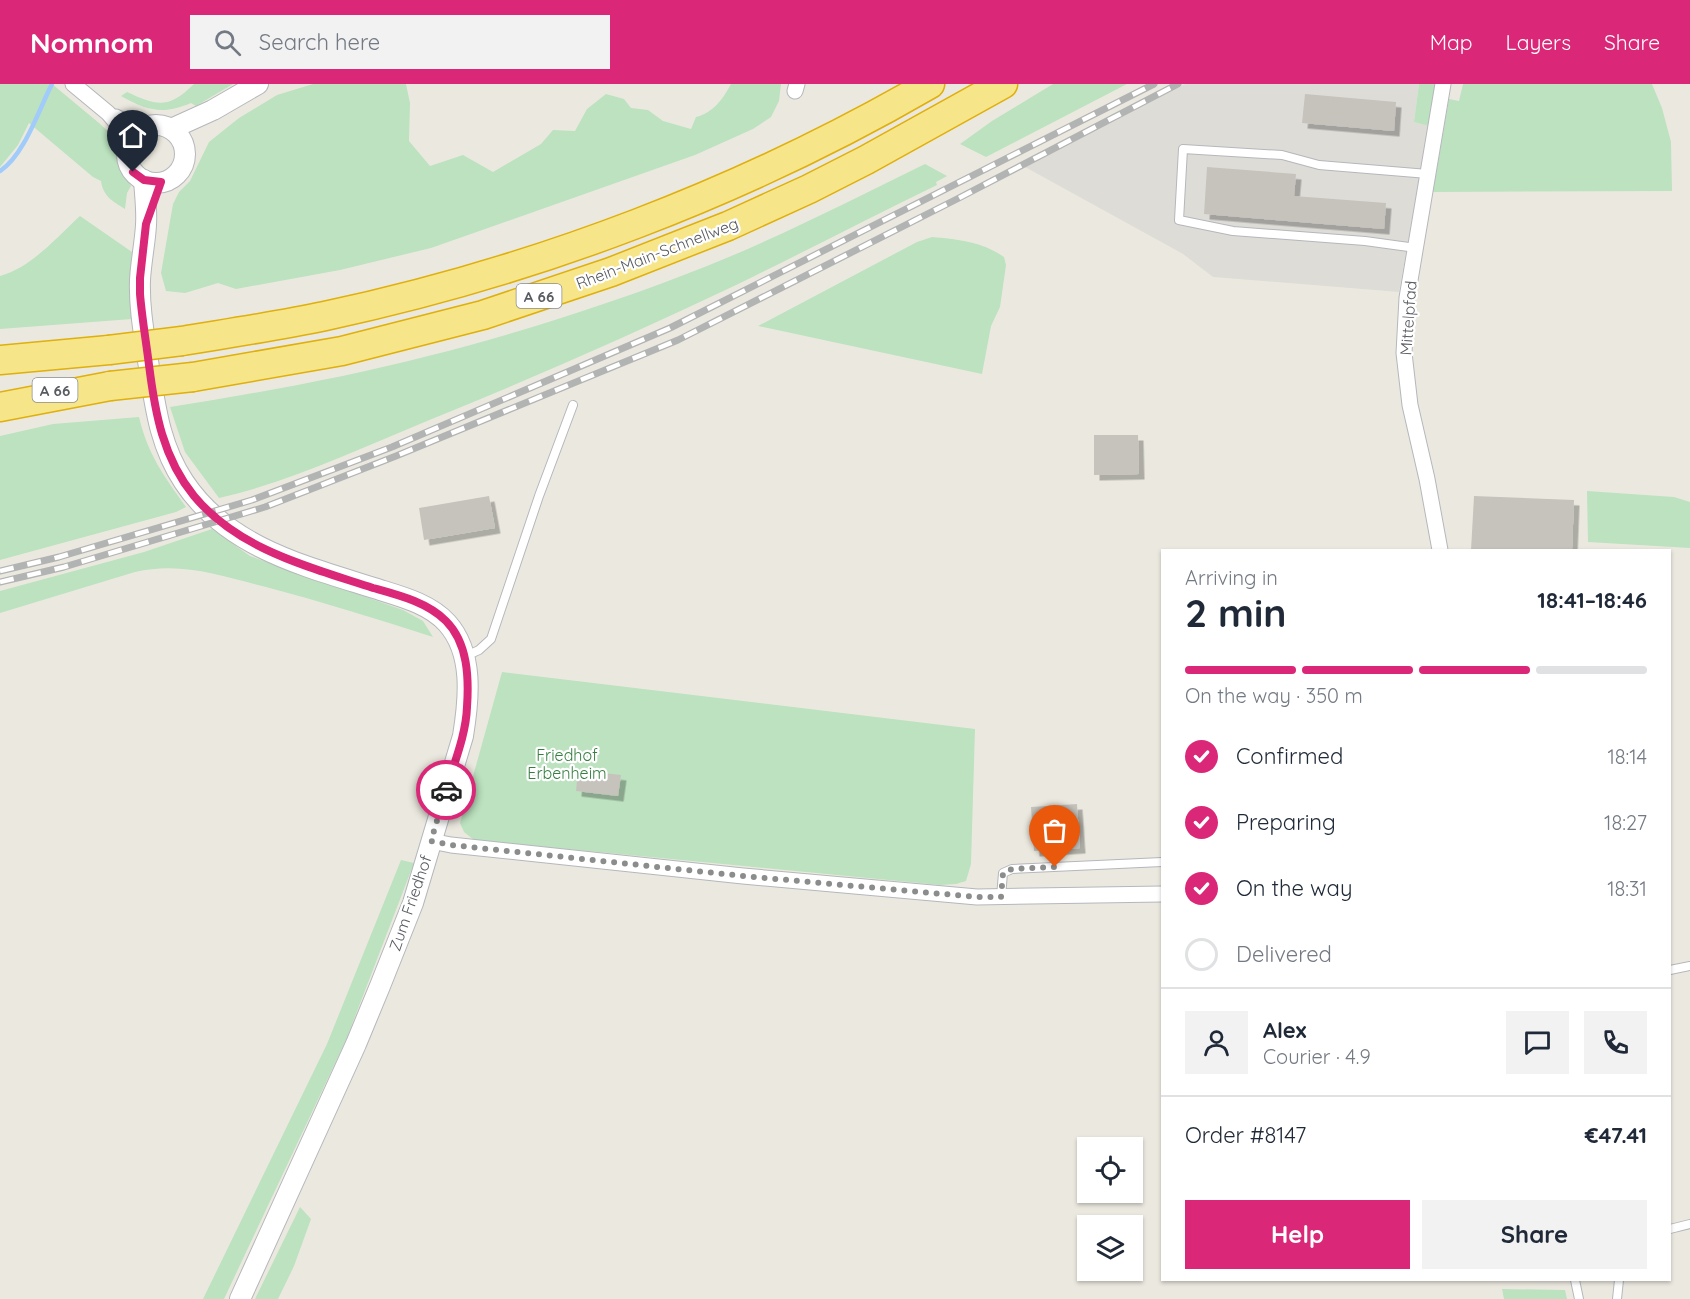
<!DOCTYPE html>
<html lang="en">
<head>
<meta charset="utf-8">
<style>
  :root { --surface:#fff; --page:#f2f2f3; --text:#1f2937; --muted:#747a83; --line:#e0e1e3; --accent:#db2777 }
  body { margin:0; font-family:Quicksand,sans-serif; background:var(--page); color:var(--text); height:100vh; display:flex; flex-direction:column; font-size:22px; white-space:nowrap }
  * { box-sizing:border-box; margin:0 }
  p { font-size:20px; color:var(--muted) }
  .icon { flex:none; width:33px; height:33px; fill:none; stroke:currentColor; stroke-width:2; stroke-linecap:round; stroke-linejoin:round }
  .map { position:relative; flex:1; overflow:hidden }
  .details { position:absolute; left:1161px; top:465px; width:510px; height:732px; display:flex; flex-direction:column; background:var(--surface); border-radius:0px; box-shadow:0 2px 4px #0004 }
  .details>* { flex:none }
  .buttons { position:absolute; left:1077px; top:1053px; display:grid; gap:12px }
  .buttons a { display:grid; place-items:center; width:66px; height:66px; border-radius:0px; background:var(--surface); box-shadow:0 2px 4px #0004; font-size:30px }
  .pin { position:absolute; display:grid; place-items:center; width:51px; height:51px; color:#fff; margin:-62px -26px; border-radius:50% 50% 50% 0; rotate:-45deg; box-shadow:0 0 6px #0007 }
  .pin .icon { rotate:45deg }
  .courier { position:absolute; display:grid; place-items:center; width:60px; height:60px; margin:-30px; border:4px solid #db2777; border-radius:50%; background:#fff; color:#222; box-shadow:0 2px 8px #0007 }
  .overview em { font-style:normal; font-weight:700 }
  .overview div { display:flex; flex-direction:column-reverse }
  .overview { display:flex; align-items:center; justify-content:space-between; height:102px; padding:0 24px }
  h1 { font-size:39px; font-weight:700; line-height:45px }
  .bar { display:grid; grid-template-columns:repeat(4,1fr); gap:9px 6px; align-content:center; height:72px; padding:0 24px }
  .bar i { height:8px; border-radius:4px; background:var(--line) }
  .bar .selected { background:var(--accent) }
  .bar p { grid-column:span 4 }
  .line { display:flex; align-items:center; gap:15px; padding:0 24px; border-top:2px solid var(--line) }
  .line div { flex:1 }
  .round { display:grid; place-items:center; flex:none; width:63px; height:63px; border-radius:0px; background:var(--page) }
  ol { padding:0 24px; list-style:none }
  li { display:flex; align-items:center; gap:18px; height:66px }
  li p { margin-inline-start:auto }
  li .icon { padding:6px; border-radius:50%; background:var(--accent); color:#fff; stroke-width:4 }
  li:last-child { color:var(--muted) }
  li i { width:33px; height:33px; border:3px solid var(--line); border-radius:50% }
  .cta { display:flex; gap:12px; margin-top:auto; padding:12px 24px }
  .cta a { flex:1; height:69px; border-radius:0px; background:var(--accent); color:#fff; font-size:24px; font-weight:700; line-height:69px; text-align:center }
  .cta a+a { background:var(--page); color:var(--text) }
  header { display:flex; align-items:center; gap:36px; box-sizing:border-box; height:84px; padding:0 30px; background:var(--accent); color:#fff }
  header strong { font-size:28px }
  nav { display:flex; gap:33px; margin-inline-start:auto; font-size:21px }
  .search { width:420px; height:54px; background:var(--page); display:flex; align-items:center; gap:15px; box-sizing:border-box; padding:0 21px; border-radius:0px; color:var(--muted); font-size:22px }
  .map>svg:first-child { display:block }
</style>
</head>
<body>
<header>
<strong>Nomnom</strong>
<div class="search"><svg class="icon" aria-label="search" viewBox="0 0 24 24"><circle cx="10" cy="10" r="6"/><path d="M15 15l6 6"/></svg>Search here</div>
<nav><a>Map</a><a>Layers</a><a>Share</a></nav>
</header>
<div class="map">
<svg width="1690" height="1215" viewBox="0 0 1690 1215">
  <defs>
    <filter id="shadow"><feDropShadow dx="5.5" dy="5.5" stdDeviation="0" flood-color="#0004"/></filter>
  </defs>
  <rect width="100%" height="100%" fill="#ebe9df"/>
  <path fill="#dedcd7" d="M 1185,0 L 1419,0 L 1414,38 L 1429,42 L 1399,208 L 1213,193 L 1183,170 L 1025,83 Z"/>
  <g fill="#bce2bf">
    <path d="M 0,0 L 52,0 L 99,39 L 114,53 L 119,80 L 131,102 L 127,109 L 125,125 C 112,117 103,112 101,97 L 93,93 L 29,39 L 18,61 L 0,83 Z"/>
    <path d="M 194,0 L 233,0 L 196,22 L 191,19 C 163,31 148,27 121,12 L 127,8 C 157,22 169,25 194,0 Z"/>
    <path d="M 313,0 L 406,0 L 410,19 L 409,57 L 430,82 L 463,71 L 493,88 L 541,60 L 553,46 L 575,47 L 587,25 L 606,10 L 624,15 L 631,24 L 648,26 L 663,37 L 691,45 L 696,33 C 713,29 723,15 731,0 L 781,0 L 779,17 L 771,33 L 753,45 L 695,71 L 431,164 L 340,186 L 236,205 L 218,199 L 185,209 L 166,207 L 161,189 L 173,120 L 179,108 L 190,97 L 209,58 L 239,34 L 277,11 Z"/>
    <path d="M 1053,0 L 1127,0 L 986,73 L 960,60 L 992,37 Z"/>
    <path d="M 1419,0 L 1435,0 L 1429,42 L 1414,38 Z"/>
    <path d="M 1463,0 L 1652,0 L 1662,24 L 1671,58 L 1672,107 L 1433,108 L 1449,15 L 1459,17 Z"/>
    <path d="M 925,80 L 947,92 L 936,98 L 937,101 C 869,134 802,169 734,202 C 633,250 531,295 427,337 C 359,365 290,398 219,414 L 185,368 L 170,323 C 257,309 343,294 428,272 C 520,249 619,217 707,182 C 782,152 853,115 925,80 Z"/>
    <path d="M 80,132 L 132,168 L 129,202 L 132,235 L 0,245 L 0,192 C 32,183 56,154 80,132 Z"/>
    <path d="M 932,153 C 957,155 983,158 1004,173 L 1006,181 L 1000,223 L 991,242 L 982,290 L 758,242 L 917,158 Z"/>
    <path d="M 139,333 C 148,371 164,392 186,423 L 176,428 L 0,476 L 0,352 L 53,340 Z"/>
    <path d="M 1587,407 L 1674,413 L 1690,418 L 1690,464 L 1588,458 Z"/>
    <path d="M 212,445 L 250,472 L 403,526 L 423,537 L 433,553 C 378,535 322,518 266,503 C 222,492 181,477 135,488 L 0,529 L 0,507 L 144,468 Z"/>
    <path d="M 502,588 L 975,645 L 971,780 L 966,797 L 956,800 L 940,801 L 474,756 L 464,748 L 460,739 Z"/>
    <path d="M 401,776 L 414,779 L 346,956 L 224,1215 L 203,1215 L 327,960 Z"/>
    <path d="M 300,1123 L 311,1135 L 294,1182 L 278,1215 L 255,1215 Z"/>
    <path d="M 1502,1205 L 1565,1206 L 1567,1215 L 1504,1215 Z"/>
  </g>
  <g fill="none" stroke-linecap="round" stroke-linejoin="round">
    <path stroke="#a0cbfa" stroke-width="4.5" d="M 0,87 C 24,72 39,25 52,0"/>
  </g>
  <g fill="#c6c3bd" filter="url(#shadow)">
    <path d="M 1305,10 L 1396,18 L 1394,47 L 1302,39 Z"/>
    <path d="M 1207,83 L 1296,90 L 1294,112 L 1386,119 L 1384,145 L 1204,130 Z"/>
    <path d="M 1094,351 L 1138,351 L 1139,390 L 1094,391 Z"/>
    <path d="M 489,412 L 495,444 L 424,456 L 419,424 Z"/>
    <path d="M 1474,412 L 1574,416 L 1572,466 L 1471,466 Z"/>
    <path d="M 578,686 L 621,691 L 618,712 L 576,707 Z"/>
    <path d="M 1077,720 L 1080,764 L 1034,767 L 1031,723 Z"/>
  </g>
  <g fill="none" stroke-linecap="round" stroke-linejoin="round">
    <g stroke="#b5b7bc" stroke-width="10">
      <g id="service">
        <path d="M 1416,164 L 1365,157 L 1233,147 L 1179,136 L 1183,65 L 1282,71 L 1319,81 L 1428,90"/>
        <path d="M 466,572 L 479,566 L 491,555 L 539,412 L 573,321"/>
        <path d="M 1001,813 L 1003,789 L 1012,785 L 1162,778"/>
        <path d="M 1670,886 L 1690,882"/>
        <path d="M 1670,1145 L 1690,1140"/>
        <path d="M 1575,1196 L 1579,1215"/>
        <path d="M 1617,1215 L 1619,1196"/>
      </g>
    </g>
    <g stroke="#b5b7bc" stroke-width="17">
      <g id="minor">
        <path d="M 73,0 L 108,29 L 131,56"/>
        <path d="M 795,7 L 797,0"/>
        <path d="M 116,33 L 140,46"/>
        <path d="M 1440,466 L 1427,395 L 1410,321 L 1404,269 L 1407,214 L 1443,0"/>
        <path d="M 431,757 L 451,761 L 743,792 L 977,813 L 1162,810"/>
      </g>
    </g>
    <g stroke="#b5b7bc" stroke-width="22">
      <g id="tertiary">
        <circle cx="156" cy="70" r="29"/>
        <path d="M 171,45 L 213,26 L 258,0"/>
        <path d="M 144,96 C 145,111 147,127 146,141 C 145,159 141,177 140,196 C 139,223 144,250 148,277 C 155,320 159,361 184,398 C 227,463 304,482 374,504 C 399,512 429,519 447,539 C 474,569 469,615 463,652 L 413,819 L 380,902 L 356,960 L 240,1215"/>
      </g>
    </g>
    <g stroke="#dfaf0b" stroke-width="31">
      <g id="motorway">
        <path d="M 182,257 C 230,249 278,242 325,232 C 536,187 744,108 930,0"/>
        <path d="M 0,276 L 109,266"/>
        <path d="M 193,293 L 342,267 L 483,231 L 611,188 L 728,142 L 809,105 L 866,76 L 1003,0"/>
        <path d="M 0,323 L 110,302"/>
      </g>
    </g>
    <use href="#service" stroke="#fff" stroke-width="8"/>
    <use href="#minor" stroke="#fff" stroke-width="15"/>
    <use href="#tertiary" stroke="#fff" stroke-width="20"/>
    <use href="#motorway" stroke="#f7e58a" stroke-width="28"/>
    <g stroke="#b2b3b3" stroke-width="7">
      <g id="rail">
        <path d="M 0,487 L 59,473 L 252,416 L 392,363 L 670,244 L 1154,0"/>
        <path d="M 0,498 L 64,483 L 265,423 L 396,372 L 678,256 L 957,115 L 1178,0"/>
      </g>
    </g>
    <use href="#rail" stroke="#fff" stroke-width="4.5" stroke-dasharray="14" stroke-linecap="butt"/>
    <g stroke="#dfaf0b" stroke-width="31" stroke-linecap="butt">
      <g id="motorway-bridge">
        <path d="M 109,266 L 182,257"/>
        <path d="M 110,302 L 193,293"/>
      </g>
    </g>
    <use href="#motorway-bridge" stroke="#f7e58a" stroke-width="28"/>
  </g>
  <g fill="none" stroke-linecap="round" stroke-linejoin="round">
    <path stroke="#8b8d8c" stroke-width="6" stroke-dasharray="0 10.8" d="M 446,706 L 431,757 L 451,761 L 743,792 L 977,813 L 1001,813 L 1003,789 L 1012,785 L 1055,783"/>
    <path stroke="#db2777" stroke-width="8" d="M 133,88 L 144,96 L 161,98 L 146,140 L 140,194 L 140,210 C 142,234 146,257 149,281 C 155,329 163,374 194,412 C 239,466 309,483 373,504 C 398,511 427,518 446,537 C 468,559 469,594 467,623 C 466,651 454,679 446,706"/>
  </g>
  <g text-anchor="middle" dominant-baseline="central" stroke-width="4.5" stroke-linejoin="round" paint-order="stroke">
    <g fill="#fff" stroke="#8a8c90" stroke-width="1.5">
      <rect x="516.5" y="200" width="45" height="24" rx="4.5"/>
      <rect x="32.5" y="294" width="45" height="24" rx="4.5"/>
    </g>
    <g font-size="15" font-weight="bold" fill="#585b60">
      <text x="539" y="212">A 66</text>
      <text x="55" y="306">A 66</text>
    </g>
    <g font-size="16" fill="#585b60" stroke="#fff">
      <text transform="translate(657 169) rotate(-21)">Rhein-Main-Schnellweg</text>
      <text transform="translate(1408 234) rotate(-86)">Mittelpfad</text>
      <text transform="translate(410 819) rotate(-71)">Zum Friedhof</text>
    </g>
    <g font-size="16" fill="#377f41" stroke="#fff">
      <text x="567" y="671">Friedhof<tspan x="567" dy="18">Erbenheim</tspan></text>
    </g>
  </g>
</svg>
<div class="buttons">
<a><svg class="icon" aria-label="locate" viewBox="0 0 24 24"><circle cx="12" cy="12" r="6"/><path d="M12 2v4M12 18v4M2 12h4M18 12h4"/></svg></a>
<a><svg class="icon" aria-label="layers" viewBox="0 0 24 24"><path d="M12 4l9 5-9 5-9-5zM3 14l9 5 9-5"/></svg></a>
</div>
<div class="pin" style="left:1055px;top:783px;background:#ea580c"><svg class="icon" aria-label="bag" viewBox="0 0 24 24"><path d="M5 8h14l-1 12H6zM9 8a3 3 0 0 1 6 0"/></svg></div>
<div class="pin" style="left:133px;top:88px;background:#1f2937"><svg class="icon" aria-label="home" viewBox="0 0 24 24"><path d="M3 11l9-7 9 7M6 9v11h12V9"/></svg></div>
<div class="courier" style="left:446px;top:706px"><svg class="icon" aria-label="car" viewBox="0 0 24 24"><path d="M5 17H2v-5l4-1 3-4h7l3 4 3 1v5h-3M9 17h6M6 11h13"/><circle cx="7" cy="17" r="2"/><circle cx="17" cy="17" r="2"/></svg></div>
<section class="details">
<div class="overview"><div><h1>2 min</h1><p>Arriving in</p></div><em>18:41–18:46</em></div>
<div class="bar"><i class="selected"></i><i class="selected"></i><i class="selected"></i><i></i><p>On the way · 350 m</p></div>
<ol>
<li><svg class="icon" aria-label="check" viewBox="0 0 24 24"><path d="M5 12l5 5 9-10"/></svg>Confirmed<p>18:14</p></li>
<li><svg class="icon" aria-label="check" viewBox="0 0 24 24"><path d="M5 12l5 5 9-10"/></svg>Preparing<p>18:27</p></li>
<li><svg class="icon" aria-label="check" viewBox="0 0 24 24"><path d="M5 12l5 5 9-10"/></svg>On the way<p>18:31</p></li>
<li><i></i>Delivered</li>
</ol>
<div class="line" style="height:108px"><a class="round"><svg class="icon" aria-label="person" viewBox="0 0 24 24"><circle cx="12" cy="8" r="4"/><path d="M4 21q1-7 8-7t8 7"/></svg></a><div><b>Alex</b><p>Courier · 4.9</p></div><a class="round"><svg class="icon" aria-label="chat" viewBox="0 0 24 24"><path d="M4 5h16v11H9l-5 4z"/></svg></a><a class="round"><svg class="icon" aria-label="phone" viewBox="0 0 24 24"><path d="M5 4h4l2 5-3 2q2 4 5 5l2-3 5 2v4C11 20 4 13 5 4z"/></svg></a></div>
<div class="line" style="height:78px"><div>Order #8147</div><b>€47.41</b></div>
<div class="cta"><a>Help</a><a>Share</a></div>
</section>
</div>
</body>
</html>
